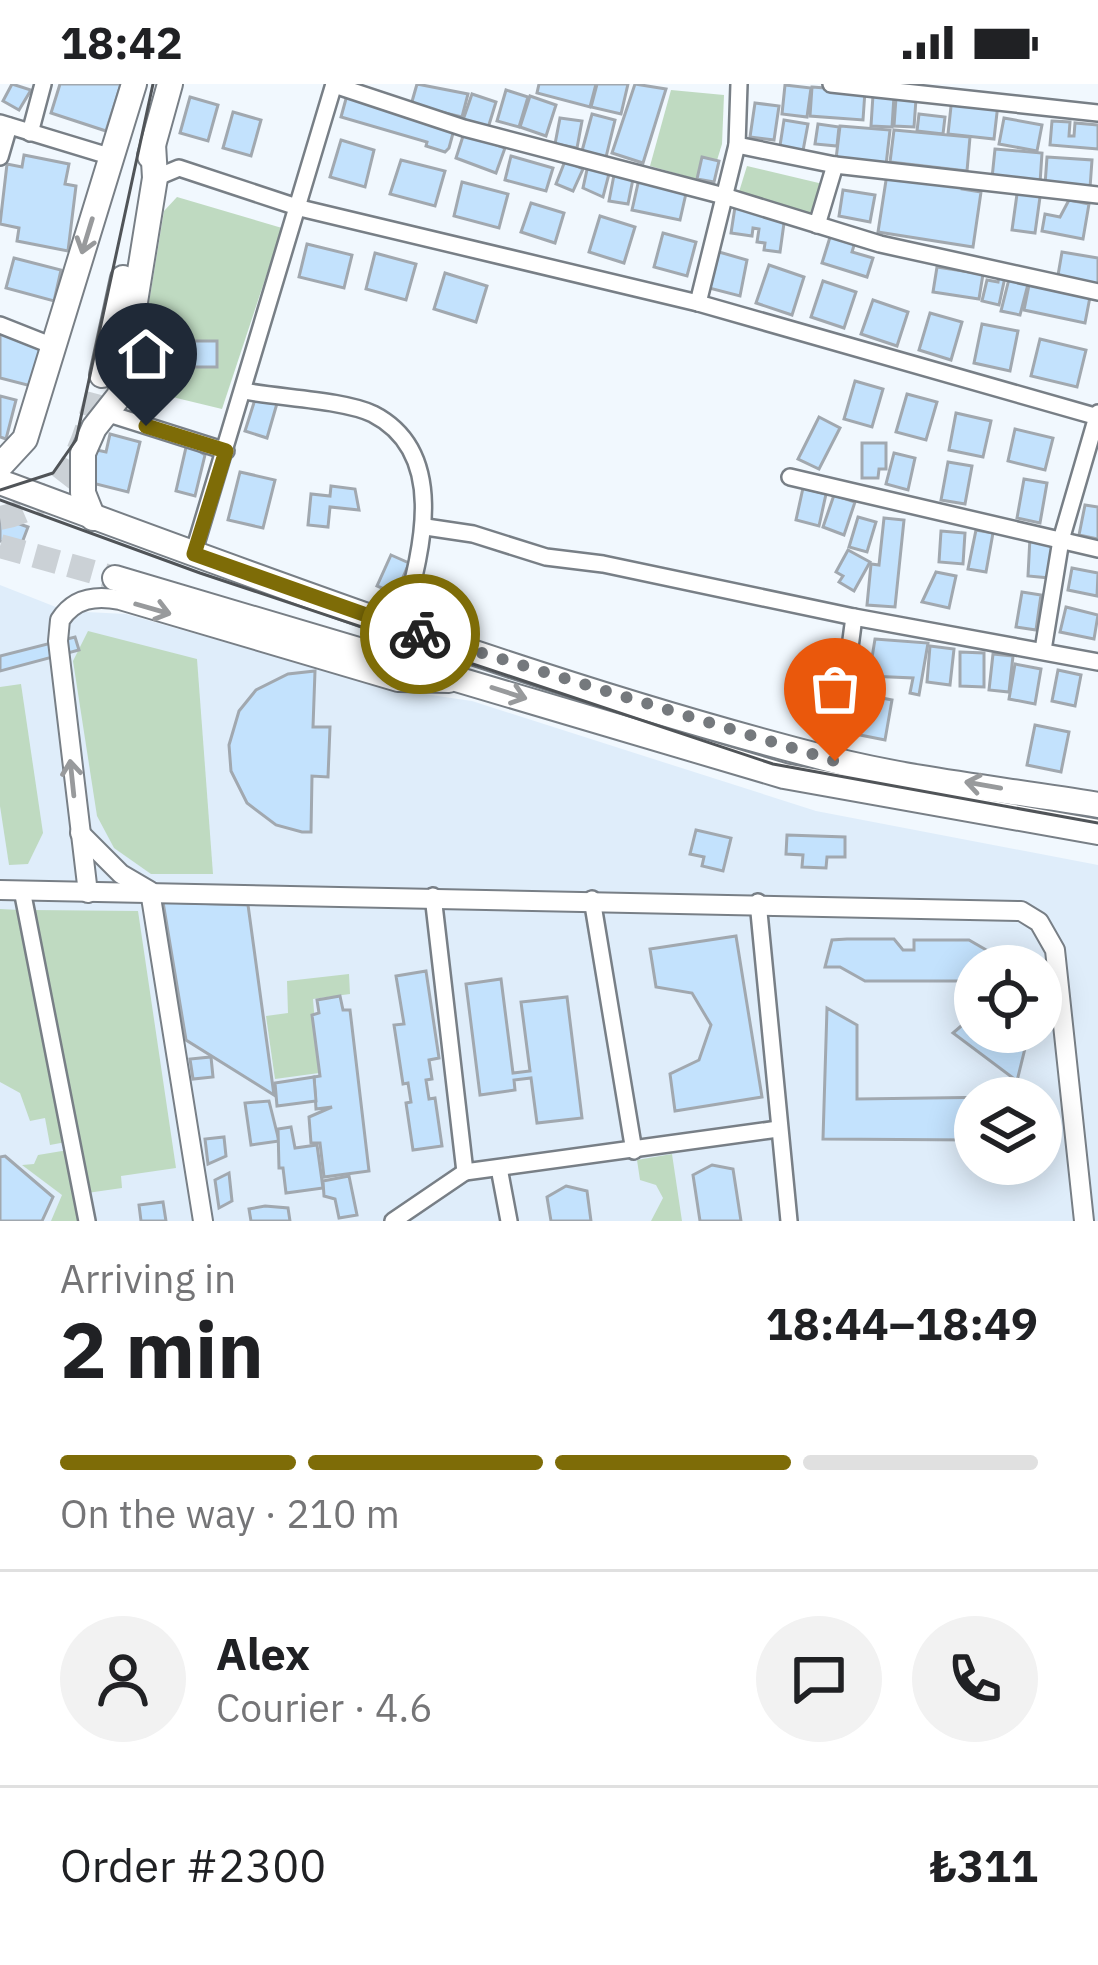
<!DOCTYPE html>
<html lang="en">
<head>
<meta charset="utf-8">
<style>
  :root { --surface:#fff; --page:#f2f2f2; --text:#202124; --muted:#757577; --line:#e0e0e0; --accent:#7e6c07 }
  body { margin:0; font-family:"IBM Plex Sans",sans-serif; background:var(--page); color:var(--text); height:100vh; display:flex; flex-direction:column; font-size:45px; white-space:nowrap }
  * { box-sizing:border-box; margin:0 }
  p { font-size:39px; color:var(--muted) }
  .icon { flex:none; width:66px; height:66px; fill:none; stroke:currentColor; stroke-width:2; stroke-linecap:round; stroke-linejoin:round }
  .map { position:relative; height:1137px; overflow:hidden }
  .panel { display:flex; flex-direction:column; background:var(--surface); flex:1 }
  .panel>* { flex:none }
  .fabs { position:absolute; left:954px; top:861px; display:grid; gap:24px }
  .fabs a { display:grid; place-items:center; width:108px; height:108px; border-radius:50%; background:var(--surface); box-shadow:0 6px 30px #0003; font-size:60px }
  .pin { position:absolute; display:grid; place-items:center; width:102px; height:102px; color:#fff; margin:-123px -51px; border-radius:50% 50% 50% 0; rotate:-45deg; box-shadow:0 0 12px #0007 }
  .pin .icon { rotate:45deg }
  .courier { position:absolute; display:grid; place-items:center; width:120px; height:120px; margin:-60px; border:9px solid #7e6c07; border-radius:50%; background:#fff; color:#222; box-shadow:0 3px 15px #0007 }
  .head em { font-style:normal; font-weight:700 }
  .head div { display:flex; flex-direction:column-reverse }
  .head { display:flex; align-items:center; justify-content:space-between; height:204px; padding:0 60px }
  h1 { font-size:78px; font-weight:700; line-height:90px }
  .bar { display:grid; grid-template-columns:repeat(4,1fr); gap:18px 12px; align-content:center; height:144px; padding:0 60px }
  .bar i { height:15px; border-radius:9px; background:var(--line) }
  .bar .active { background:var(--accent) }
  .bar p { grid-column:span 4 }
  .line { display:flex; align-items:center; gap:30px; padding:0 60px; border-top:3px solid var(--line) }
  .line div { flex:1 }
  .round { display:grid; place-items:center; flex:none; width:126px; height:126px; border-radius:63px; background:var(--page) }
  .status { display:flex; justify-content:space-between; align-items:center; height:84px; padding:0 60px; background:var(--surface); direction:ltr }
  .status svg { height:33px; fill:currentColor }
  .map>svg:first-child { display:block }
</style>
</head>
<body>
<div class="status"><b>18:42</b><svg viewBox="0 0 49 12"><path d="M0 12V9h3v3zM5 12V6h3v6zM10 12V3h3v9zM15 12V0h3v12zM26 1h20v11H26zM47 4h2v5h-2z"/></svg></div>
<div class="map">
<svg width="1098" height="1137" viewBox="0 0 1098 1137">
  <rect width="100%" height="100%" fill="#f1f8fe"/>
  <path fill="#dfedfa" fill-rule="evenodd" d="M 0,501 L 66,527 L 126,530 L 389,605 L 472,617 L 816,727 L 1098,781 L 1098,1137 L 0,1137 ZM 975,882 L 1041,882 L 1041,948 L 975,948 ZM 975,1014 L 1041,1014 L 1041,1080 L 975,1080 Z"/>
  <g fill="#bfdac1">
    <path d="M 671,6 L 724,11 L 722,60 L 710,99 L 650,82 Z"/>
    <path d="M 747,82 L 823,100 L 812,135 L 738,111 Z"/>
    <path d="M 177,113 L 282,144 L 222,325 L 135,304 L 164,127 Z"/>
    <path d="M 88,547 L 197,575 L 213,790 L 151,790 L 114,764 L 97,732 L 73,577 Z"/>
    <path d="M 21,600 L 43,749 L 28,780 L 9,781 L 0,722 L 0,603 Z"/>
    <path d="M 0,825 L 20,826 L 66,1058 L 50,1061 L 45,1034 L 30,1037 L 20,1009 L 0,998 Z"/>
    <path d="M 31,826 L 138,827 L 176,1084 L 121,1092 L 122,1104 L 87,1109 Z"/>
    <path d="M 349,890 L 350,910 L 313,915 L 319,989 L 275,995 L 266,932 L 288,929 L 287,897 Z"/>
    <path d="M 68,1066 L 82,1137 L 51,1137 L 62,1111 L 22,1081 L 34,1080 L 38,1071 Z"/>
    <path d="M 672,1070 L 682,1137 L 651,1137 L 663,1114 L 656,1101 L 640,1096 L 637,1076 Z"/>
  </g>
  <g fill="#c3e2fd" stroke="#a1a8af" stroke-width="3">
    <path d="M 12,0 L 31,6 L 19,26 L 3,17 Z"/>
    <path d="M 60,0 L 121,0 L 106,47 L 51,29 Z"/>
    <path d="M 417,0 L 468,10 L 462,33 L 411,21 Z"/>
    <path d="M 539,0 L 596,0 L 590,23 L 537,9 Z"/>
    <path d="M 597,0 L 628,0 L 621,30 L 591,23 Z"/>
    <path d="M 635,0 L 666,5 L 643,79 L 612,69 Z"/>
    <path d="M 785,1 L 811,4 L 807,33 L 782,30 Z"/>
    <path d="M 812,3 L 865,7 L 863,36 L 810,32 Z"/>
    <path d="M 506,6 L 528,13 L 519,43 L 497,37 Z"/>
    <path d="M 472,10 L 496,18 L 488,44 L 463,36 Z"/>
    <path d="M 347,11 L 455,42 L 449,64 L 445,68 L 426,62 L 427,58 L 341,33 Z"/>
    <path d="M 873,11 L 894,12 L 892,43 L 871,42 Z"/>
    <path d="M 530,12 L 556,21 L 546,52 L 520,43 Z"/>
    <path d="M 190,13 L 218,21 L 208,57 L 180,49 Z"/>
    <path d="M 952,13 L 998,20 L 994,55 L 948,50 Z"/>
    <path d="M 896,14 L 916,15 L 914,43 L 894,42 Z"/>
    <path d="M 755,19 L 779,22 L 774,56 L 750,53 Z"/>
    <path d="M 233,28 L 261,36 L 251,72 L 223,64 Z"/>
    <path d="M 592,30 L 615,36 L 606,73 L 582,67 Z"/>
    <path d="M 919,30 L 945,33 L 943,50 L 917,47 Z"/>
    <path d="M 560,34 L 582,37 L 577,64 L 555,60 Z"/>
    <path d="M 1004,34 L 1042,41 L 1037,67 L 999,60 Z"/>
    <path d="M 784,36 L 808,40 L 802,72 L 779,68 Z"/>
    <path d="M 1052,37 L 1070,38 L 1069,52 L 1074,52 L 1075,39 L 1098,41 L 1098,65 L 1050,61 Z"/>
    <path d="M 818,40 L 839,43 L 837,62 L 815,60 Z"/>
    <path d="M 840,42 L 890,46 L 886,81 L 836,75 Z"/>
    <path d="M 894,46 L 970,53 L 967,87 L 890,78 Z"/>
    <path d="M 464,49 L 505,64 L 496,89 L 456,74 Z"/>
    <path d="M 341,56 L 374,66 L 365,103 L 330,93 Z"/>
    <path d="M 995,65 L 1042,69 L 1040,99 L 992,94 Z"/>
    <path d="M 24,71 L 69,80 L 65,100 L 76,102 L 68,167 L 17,157 L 19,144 L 0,140 L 7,80 L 22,83 Z"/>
    <path d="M 511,72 L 553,84 L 546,107 L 505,96 Z"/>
    <path d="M 702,73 L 719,77 L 714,98 L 697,95 Z"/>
    <path d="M 1047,73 L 1092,76 L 1090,104 L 1045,101 Z"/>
    <path d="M 401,76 L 445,87 L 435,122 L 390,110 Z"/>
    <path d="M 565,77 L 583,85 L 573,107 L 556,100 Z"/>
    <path d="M 588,81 L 610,86 L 603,113 L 583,104 Z"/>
    <path d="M 887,90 L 962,99 L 962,105 L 981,108 L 973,163 L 878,148 Z"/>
    <path d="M 614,91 L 633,95 L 628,120 L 609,117 Z"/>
    <path d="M 639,95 L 687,105 L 680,136 L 632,126 Z"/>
    <path d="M 462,98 L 508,110 L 499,144 L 454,132 Z"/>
    <path d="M 1018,103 L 1041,106 L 1035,149 L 1012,146 Z"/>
    <path d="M 843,106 L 875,111 L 870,138 L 839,132 Z"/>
    <path d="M 1069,116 L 1089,120 L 1083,155 L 1042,147 L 1045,130 L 1060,133 Z"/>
    <path d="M 531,119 L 564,129 L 555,159 L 521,148 Z"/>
    <path d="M 735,123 L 785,132 L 780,168 L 764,166 L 765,159 L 757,158 L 759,145 L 753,144 L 752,152 L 731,149 Z"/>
    <path d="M 600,132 L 635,143 L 624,179 L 589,168 Z"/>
    <path d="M 663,149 L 696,158 L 687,192 L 654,183 Z"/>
    <path d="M 831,150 L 855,158 L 852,168 L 873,174 L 867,193 L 822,179 Z"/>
    <path d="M 307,160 L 352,171 L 344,204 L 299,193 Z"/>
    <path d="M 719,168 L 747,176 L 740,212 L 709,204 Z"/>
    <path d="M 1062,168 L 1098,174 L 1098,205 L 1057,197 Z"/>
    <path d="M 375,169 L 416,180 L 406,216 L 366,205 Z"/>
    <path d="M 14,174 L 61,186 L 54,217 L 6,204 Z"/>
    <path d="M 769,181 L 804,193 L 792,231 L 756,219 Z"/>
    <path d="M 937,183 L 983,190 L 979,215 L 933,208 Z"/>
    <path d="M 445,189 L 487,202 L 476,238 L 434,225 Z"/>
    <path d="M 999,191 L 1005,193 L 999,221 L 982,217 L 987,196 L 998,198 Z"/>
    <path d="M 1009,195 L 1028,200 L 1020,231 L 1001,227 Z"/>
    <path d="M 823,197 L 856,208 L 844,244 L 811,233 Z"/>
    <path d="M 1029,201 L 1090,213 L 1085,239 L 1024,226 Z"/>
    <path d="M 873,216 L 908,228 L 897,262 L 861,250 Z"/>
    <path d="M 930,229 L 962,238 L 951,276 L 919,266 Z"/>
    <path d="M 982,240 L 1018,247 L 1010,287 L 974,279 Z"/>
    <path d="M 0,250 L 46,261 L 35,303 L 0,294 Z"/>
    <path d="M 1040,255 L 1086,266 L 1077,303 L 1031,292 Z"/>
    <rect x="194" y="257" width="23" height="26"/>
    <path d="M 855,297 L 883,305 L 872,343 L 844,335 Z"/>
    <path d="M 257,309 L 278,316 L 267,354 L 245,347 Z"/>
    <path d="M 907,310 L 937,318 L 926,356 L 896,348 Z"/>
    <path d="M 0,312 L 16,316 L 6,355 L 0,353 Z"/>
    <path d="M 956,329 L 991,337 L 983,373 L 949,366 Z"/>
    <path d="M 819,333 L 840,344 L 819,385 L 798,375 Z"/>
    <path d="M 1015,345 L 1053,354 L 1045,386 L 1008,377 Z"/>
    <path d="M 110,350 L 140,358 L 128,408 L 84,397 L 92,365 L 106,368 Z"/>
    <path d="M 187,359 L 205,371 L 195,412 L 176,407 Z"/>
    <path d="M 862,359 L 886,359 L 886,385 L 879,385 L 878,394 L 862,394 Z"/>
    <path d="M 894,369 L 915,374 L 908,406 L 886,400 Z"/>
    <path d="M 948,378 L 972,382 L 965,420 L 941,416 Z"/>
    <path d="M 240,388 L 275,396 L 263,444 L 228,436 Z"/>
    <path d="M 1024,395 L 1047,399 L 1040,439 L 1017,434 Z"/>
    <path d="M 331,402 L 355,405 L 359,426 L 330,423 L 328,443 L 308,441 L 311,410 L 330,412 Z"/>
    <path d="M 803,404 L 826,410 L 819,442 L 796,436 Z"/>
    <path d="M 834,411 L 855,418 L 844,451 L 823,443 Z"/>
    <path d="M 1085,421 L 1098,423 L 1098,455 L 1079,451 Z"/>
    <path d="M 0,433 L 28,443 L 20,464 L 0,457 Z"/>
    <path d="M 858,433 L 876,438 L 867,468 L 849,463 Z"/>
    <path d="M 884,434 L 904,436 L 895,523 L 867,521 L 871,480 L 879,481 Z"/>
    <path d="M 976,446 L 993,449 L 986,488 L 968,485 Z"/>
    <path d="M 941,447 L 965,449 L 963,480 L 939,478 Z"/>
    <path d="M 1030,453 L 1052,454 L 1050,494 L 1028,492 Z"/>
    <path d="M 848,466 L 870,478 L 854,507 L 839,498 L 843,492 L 836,488 Z"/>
    <path d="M 391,471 L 409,479 L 396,510 L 377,502 Z"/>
    <path d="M 1072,484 L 1098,489 L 1097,512 L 1068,506 Z"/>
    <path d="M 936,488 L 956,492 L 949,524 L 922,518 Z"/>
    <path d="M 1022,508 L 1041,511 L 1036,546 L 1016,543 Z"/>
    <path d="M 1066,523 L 1098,531 L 1094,555 L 1060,548 Z"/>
    <path d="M 75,553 L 79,566 L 0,587 L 0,572 Z"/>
    <path d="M 875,555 L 928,559 L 919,611 L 910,609 L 913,594 L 869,592 Z"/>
    <path d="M 930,562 L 954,565 L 950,601 L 927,598 Z"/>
    <path d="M 960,568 L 984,569 L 984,603 L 960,602 Z"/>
    <path d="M 993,570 L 1013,572 L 1009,608 L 989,606 Z"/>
    <path d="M 1015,580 L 1041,585 L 1035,620 L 1009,615 Z"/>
    <path d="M 1058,586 L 1081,591 L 1075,622 L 1052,617 Z"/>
    <path d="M 315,587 L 313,643 L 330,643 L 328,693 L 312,692 L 311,748 L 302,748 L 276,741 L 247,719 L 231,687 L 229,661 L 239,627 L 256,606 L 288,590 Z"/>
    <path d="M 857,609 L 892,616 L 885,656 L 850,649 Z"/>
    <path d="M 1035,641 L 1069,648 L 1061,688 L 1027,681 Z"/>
    <path d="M 696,746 L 731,754 L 723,787 L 702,782 L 704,773 L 690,770 Z"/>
    <path d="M 787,751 L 845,753 L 845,773 L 827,773 L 826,784 L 802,783 L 803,771 L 786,770 Z"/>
    <path d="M 163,818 L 248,821 L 274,1011 L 186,956 Z"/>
    <path d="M 736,852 L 762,1013 L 675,1027 L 670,990 L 699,976 L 711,941 L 692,909 L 656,903 L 650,865 Z"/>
    <path d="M 847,855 L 894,855 L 903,866 L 914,866 L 914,856 L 969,856 L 995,871 L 989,882 L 975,882 L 975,897 L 865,897 L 840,883 L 825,883 L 832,856 Z"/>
    <path d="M 426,887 L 439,974 L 429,976 L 432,995 L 426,996 L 429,1015 L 435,1014 L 442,1062 L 413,1066 L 406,1019 L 411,1018 L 408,999 L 403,1000 L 394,941 L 404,940 L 396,892 Z"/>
    <path d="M 501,895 L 513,989 L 530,987 L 521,918 L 567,913 L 582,1034 L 537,1039 L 531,994 L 514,996 L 515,1006 L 480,1011 L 466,900 Z"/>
    <path d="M 340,912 L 343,926 L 350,926 L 369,1087 L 324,1093 L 320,1059 L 311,1059 L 309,1033 L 332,1023 L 316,1025 L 314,993 L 320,992 L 312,931 L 319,929 L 317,916 Z"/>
    <path d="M 827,924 L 857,941 L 857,1015 L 1002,1013 L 975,1014 L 975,1056 L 823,1055 Z"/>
    <path d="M 967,937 L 975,939 L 975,948 L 1029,948 L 1017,997 L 953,949 Z"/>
    <path d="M 211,973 L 213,993 L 193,995 L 190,975 Z"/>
    <path d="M 314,993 L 316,1017 L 277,1022 L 275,999 Z"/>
    <path d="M 269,1017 L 279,1057 L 251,1061 L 245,1019 Z"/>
    <path d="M 291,1043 L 295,1064 L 317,1061 L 323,1104 L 286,1109 L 283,1084 L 279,1084 L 278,1045 Z"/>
    <path d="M 224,1053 L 226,1072 L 208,1080 L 205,1055 Z"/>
    <path d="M 5,1072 L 53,1113 L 42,1137 L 0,1137 L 0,1073 Z"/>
    <path d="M 712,1081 L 733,1085 L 741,1137 L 700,1137 L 693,1091 Z"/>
    <path d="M 229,1089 L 232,1117 L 219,1124 L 215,1096 Z"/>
    <path d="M 349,1092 L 357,1131 L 339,1134 L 335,1115 L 324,1112 L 323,1097 Z"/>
    <path d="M 566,1102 L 587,1107 L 591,1137 L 551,1137 L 547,1113 Z"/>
    <path d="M 163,1118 L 166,1137 L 141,1137 L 139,1121 Z"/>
    <path d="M 265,1122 L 288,1124 L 290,1137 L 251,1137 L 249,1125 Z"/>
  </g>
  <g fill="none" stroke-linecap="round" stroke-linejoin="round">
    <g stroke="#cbd1d6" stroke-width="24" stroke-dasharray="24 12" stroke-linecap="butt">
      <path d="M 0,434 C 71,422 86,351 102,291"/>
      <path d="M 0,462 L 115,494"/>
    </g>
    <g stroke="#787f86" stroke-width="20">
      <g id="minor">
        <path d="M 831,0 L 1098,29"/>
        <path d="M 334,1 L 464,44 L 724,112 L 880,160 L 1098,208"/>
        <path d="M 0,39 L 112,73"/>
        <path d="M 30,49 L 43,0"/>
        <path d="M 737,61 L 835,81 L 1098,111"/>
        <path d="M 0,73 L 9,42"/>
        <path d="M 155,94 L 179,84 L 300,124 L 698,219 L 1098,333"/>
        <path d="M 817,141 L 835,81"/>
        <path d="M 698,219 L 737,61 L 739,0"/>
        <path d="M 0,241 L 53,262"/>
        <path d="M 244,307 C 279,314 344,316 373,330 C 453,371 418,478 401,543"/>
        <path d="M 106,329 L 226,367"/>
        <path d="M 790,393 L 1098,465"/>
        <path d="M 426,443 L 473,450 L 546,473 L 603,480 L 854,533"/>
        <path d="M 193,470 L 334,0"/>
        <path d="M 1043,566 L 1061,456 L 1098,329"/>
        <path d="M 835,677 L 854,533 L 1098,578"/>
        <path d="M 22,806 L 87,1137"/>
        <path d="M 433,812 L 465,1088 L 778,1045"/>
        <path d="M 592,815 L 634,1067"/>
        <path d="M 758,818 L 789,1137"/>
        <path d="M 499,1084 L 509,1137"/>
        <path d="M 393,1137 L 465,1088"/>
      </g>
    </g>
    <g stroke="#787f86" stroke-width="22">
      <g id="tertiary">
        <path d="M 80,749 L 121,790 L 150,807 L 203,1137"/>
        <path d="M 0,806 L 1021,827 L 1039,838 L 1055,866 L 1084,1137"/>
        <path d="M 88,809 L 58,557 L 60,536 C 74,514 96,511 120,516 L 398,598 L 449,599"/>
      </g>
    </g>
    <g stroke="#787f86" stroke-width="28">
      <g id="primary">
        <path d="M 150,72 L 170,0"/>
        <path d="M 102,291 L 123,194"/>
        <path d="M 0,382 L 25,355 L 134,0"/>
        <path d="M 0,398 C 273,499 547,603 829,675 C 916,697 1009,706 1098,721"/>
        <path d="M 93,434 L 83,409 L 83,369 L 94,344 L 120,311 L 155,94 L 153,60"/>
        <path d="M 115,494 L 784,692 L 1098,748"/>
      </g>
    </g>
    <use href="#minor" stroke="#fff" stroke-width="15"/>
    <use href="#tertiary" stroke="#fff" stroke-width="18"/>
    <use href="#primary" stroke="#fff" stroke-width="24"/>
    <g stroke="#505458" stroke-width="3">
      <path d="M 0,406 L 53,389 L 76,356 L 153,0"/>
      <path d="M 0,416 L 200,489 L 773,680 L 1098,739"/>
    </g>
  </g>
  <defs><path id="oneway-shaft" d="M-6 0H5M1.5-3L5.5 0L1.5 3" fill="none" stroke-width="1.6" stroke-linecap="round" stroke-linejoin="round" transform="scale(3)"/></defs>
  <g stroke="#989a9c">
    <use href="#oneway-shaft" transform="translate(87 152) rotate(107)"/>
    <use href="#oneway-shaft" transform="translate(153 525) rotate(16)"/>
    <use href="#oneway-shaft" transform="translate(509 609) rotate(18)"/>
    <use href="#oneway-shaft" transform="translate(72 694) rotate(-96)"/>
    <use href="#oneway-shaft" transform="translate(983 701) rotate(-170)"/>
  </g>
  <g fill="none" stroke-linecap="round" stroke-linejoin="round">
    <path stroke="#75797d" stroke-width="12" stroke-dasharray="0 21.6" d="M 420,550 L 835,677"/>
    <path stroke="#7e6c07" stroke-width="15" d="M 146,342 L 226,367 L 194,470 L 420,550"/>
  </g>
</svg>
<div class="fabs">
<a><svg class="icon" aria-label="locate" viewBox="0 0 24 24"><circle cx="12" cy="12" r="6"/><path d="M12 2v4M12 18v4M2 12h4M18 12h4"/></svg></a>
<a><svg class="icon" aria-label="layers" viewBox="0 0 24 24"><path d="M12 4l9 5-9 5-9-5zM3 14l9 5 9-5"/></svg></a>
</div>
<div class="pin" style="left:835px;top:677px;background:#ea580c"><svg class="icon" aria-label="bag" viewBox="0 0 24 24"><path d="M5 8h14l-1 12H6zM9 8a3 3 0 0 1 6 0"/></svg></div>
<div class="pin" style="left:146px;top:342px;background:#1f2937"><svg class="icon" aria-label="home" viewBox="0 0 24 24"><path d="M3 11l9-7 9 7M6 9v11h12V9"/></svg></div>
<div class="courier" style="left:420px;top:550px"><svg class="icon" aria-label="bike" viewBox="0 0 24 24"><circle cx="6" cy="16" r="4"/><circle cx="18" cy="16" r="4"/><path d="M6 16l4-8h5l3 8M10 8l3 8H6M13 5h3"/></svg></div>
</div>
<section class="panel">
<div class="head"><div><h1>2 min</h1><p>Arriving in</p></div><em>18:44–18:49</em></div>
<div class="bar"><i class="active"></i><i class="active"></i><i class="active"></i><i></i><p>On the way · 210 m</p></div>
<div class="line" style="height:216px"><a class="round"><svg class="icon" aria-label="person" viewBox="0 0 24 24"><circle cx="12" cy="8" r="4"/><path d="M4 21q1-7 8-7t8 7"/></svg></a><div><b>Alex</b><p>Courier · 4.6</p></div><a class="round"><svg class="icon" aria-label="chat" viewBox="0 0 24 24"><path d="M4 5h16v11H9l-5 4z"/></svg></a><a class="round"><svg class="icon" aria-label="phone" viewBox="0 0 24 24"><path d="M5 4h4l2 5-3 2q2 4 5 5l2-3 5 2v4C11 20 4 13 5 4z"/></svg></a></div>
<div class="line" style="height:156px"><div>Order #2300</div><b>₺311</b></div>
</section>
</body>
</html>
